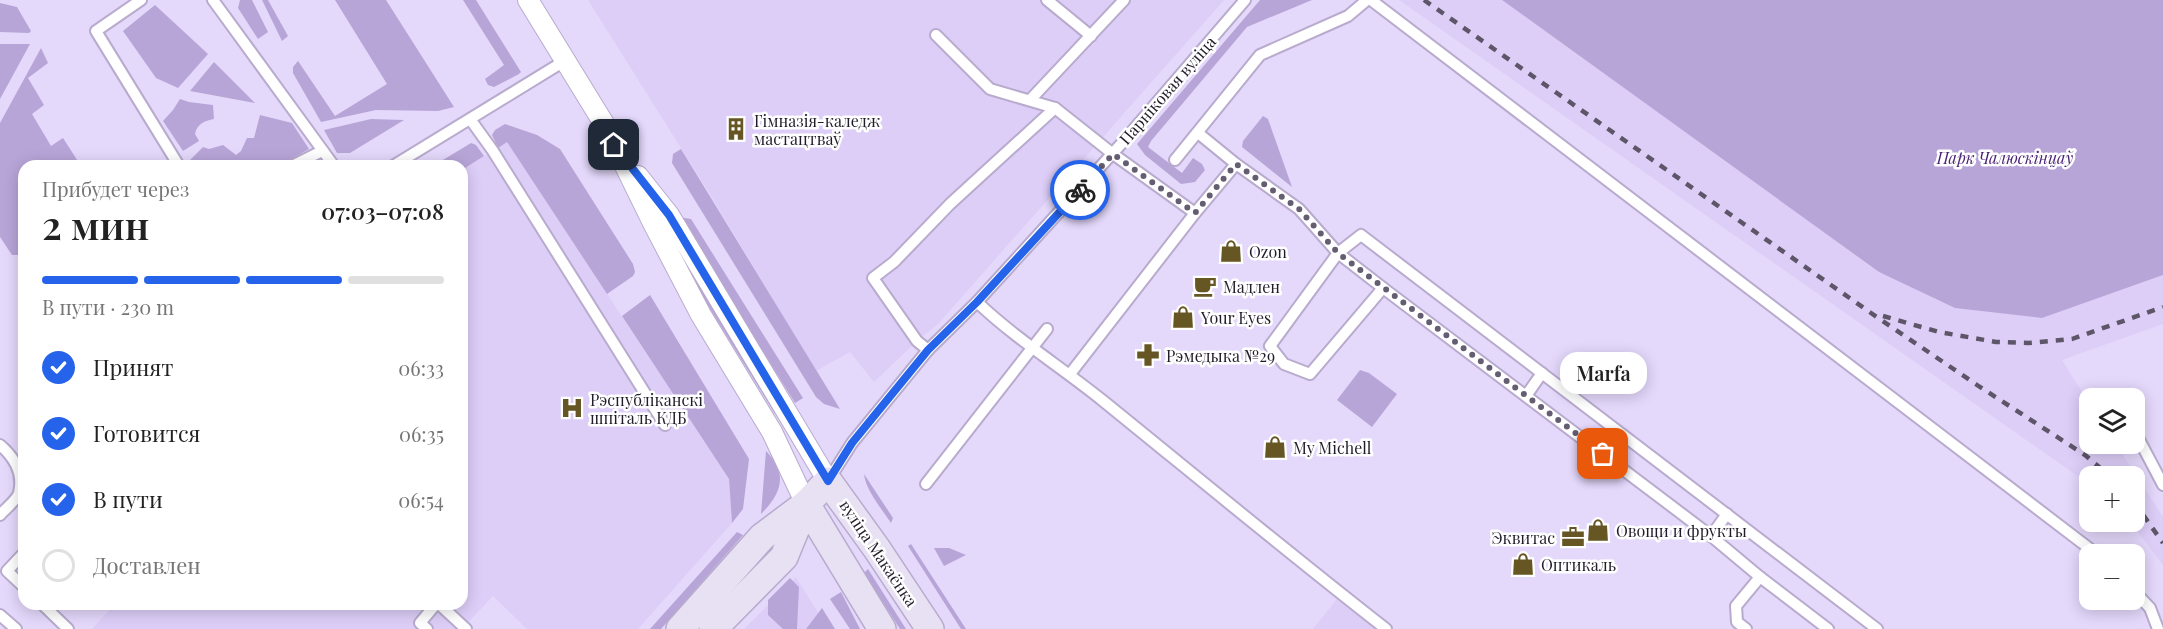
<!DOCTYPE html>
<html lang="ru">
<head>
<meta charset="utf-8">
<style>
  :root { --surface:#fff; --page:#f2f2f2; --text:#222; --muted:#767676; --line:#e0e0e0; --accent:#2563eb }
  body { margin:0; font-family:"Playfair Display",serif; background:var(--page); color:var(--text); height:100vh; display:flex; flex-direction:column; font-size:22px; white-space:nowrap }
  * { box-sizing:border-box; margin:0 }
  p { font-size:20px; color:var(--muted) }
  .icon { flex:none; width:33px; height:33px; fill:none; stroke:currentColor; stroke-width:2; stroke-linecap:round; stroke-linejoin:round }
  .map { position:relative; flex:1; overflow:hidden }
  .panel { position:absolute; left:18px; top:160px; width:450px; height:450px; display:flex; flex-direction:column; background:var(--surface); border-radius:18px; box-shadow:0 3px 15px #0003 }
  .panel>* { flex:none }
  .controls { position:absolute; left:2079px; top:388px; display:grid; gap:12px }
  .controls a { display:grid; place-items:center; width:66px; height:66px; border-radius:12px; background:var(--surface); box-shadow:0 3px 15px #0003; font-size:30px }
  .pin { position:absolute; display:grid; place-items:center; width:51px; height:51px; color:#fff; margin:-26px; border-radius:12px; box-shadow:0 3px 9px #0006 }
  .courier { position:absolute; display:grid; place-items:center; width:60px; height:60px; margin:-30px; border:4px solid #2563eb; border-radius:50%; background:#fff; color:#222; box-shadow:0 2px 8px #0007 }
  .bubble { position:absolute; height:42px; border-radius:18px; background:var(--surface); box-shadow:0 3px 15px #0003; font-size:20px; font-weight:600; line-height:42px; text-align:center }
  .overview em { font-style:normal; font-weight:600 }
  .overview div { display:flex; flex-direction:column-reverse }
  .overview { display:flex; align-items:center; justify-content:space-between; height:102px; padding:0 24px }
  h1 { font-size:39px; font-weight:600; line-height:45px }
  .bar { display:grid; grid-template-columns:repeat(4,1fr); gap:9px 6px; align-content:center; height:72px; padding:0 24px }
  .bar i { height:8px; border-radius:4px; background:var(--line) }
  .bar .current { background:var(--accent) }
  .bar p { grid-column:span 4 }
  ol { padding:0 24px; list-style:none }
  li { display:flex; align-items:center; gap:18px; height:66px }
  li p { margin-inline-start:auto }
  li .icon { padding:6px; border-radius:50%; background:var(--accent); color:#fff; stroke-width:4 }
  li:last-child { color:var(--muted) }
  li i { width:33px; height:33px; border:3px solid var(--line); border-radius:50% }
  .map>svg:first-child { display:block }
</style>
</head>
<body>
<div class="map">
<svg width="2163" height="629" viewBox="0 0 2163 629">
  <rect width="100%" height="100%" fill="#e4d8fb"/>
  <g fill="#ddcef8">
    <path d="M 588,0 L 1224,0 L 938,324 L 917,341 L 874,382 L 850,352 L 816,371 L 708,191 Z"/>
    <path d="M 1399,0 L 1502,0 L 1879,272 L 2042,318 L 2163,275 L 2163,324 L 2062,360 L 2089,403 L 2090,444 L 2116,444 L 2163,517 L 2163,565 L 2130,522 L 2134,522 L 2134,477 L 2090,477 L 2089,484 Z"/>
    <path d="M 507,142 L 729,479 L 732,523 L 638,629 L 527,629 L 493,596 L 462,629 L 92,629 L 114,605 L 462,604 L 462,170 Z"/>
    <path d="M 796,577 L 828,629 L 744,629 Z"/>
    <path d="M 1337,599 L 1375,629 L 1313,629 Z"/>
  </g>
  <g fill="#b8a5d8">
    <path d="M 240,0 L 252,0 L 268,32 L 258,39 L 238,8 Z"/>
    <path d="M 262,0 L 268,0 L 288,36 L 282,41 Z"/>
    <path d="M 335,0 L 386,0 L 454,107 L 438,111 L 376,110 L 321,122 L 293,73 L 293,67 L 298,61 L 335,116 L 387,84 Z"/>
    <path d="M 463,0 L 476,0 L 521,72 L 519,74 L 494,87 L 488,85 L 485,79 L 504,65 Z"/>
    <path d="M 1260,0 L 1312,0 L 1247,27 L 1151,141 L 1148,147 L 1182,173 L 1193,158 L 1202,164 L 1205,170 L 1195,182 L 1181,184 L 1145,155 L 1137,144 Z"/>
    <path d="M 1502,0 L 2163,0 L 2163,275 L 2042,318 L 1955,308 L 1879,272 Z"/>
    <path d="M 0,3 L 17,7 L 31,31 L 29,33 L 0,32 Z"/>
    <path d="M 155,5 L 208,54 L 178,88 L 156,78 L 123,31 Z"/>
    <path d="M 0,44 L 30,44 L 0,99 Z"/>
    <path d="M 41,48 L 48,63 L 28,78 L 44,105 L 32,114 L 51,146 L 63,138 L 81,166 L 24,166 L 24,255 L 12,255 L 0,237 L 0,123 Z"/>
    <path d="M 214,62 L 255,103 L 190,91 Z"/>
    <path d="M 180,99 L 189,102 L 213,105 L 214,119 C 204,121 197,124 195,134 L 199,141 L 183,151 L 163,121 L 173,110 Z"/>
    <path d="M 260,115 L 292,123 L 309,149 L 279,166 L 193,166 L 189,161 L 203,147 L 209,149 L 223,145 L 236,155 L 241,151 L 247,138 L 254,138 Z"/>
    <path d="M 1263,116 L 1268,119 L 1292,187 L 1242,147 L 1243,141 Z"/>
    <path d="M 371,119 L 404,120 L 350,153 L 337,153 L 324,130 Z"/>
    <path d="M 505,124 L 537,135 L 560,149 L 633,264 L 635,272 L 633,276 L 607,294 L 507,142 L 498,148 L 492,135 L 495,130 Z"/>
    <path d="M 471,143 L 476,145 L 484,156 L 462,170 L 462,166 L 433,166 Z"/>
    <path d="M 681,149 L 840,409 L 824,404 L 816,397 L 672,163 L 673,154 Z"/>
    <path d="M 678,217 L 691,219 L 803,398 L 795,403 Z"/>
    <path d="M 666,225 L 781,411 L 775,414 L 660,228 Z"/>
    <path d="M 650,295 L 749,459 L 743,509 L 732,523 L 729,479 L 622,316 Z"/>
    <path d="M 1360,370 L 1369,373 L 1397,394 L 1372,427 L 1337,400 Z"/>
    <path d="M 766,451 C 789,474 781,494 761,514 Z"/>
    <path d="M 864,474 L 893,518 L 891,523 C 882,509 866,491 864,474 Z"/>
    <path d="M 737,532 L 743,535 L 661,629 L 650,629 Z"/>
    <path d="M 911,544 L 966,629 L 961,629 L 908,546 Z"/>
    <path d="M 934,548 L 949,548 L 966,555 L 944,566 Z"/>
    <path d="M 868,569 L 906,629 L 900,629 L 864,573 Z"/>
    <path d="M 790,578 L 799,587 L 797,629 L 783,629 L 768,615 L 768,600 Z"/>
    <path d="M 841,592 L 860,629 L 850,629 L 830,599 Z"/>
    <path d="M 822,608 L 835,629 L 806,629 Z"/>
  </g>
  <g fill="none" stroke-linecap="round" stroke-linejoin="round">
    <g stroke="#b8abcd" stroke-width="14">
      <g id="lane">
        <path d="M 141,0 L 96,31 L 179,166"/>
        <path d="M 213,0 L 334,166"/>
        <path d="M 1047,0 L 1091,36"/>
        <path d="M 1371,0 L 2098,555"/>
        <path d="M 936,35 L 990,89 L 1055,108"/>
        <path d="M 1030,100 L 1124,0"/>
        <path d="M 470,119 L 493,151 L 665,425"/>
        <path d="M 1198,133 L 1236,164 L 1299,209 L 1338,253 L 1383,288 L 1310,374 L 1284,364 L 1270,346 L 1338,253 L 1361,235 L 1877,629"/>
        <path d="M 1175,160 L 1260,55 L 1348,16 L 1367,0"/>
        <path d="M 292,166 L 322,151"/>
        <path d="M 393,166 L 566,60"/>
        <path d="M 1383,288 L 1711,536 L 1760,577 L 1828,629"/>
        <path d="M 977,302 C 1016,339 1061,367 1102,400 C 1197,477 1290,554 1386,629"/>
        <path d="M 928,350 L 917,341 L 873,278 L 894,262 L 950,204 L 1055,108 L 1113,154 L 1195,213"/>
        <path d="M 1070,374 L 1195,213 L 1236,164"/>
        <path d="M 1526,396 L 1542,373"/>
        <path d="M 2134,430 L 2163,485"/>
        <path d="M 0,445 C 14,457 24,473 19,493 C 17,500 5,509 0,515"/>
        <path d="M 828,481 L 852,443 L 928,350 L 977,302 L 1122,143 L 1245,0"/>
        <path d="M 926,484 L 1047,329"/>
        <path d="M 1711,536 L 1727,514"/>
        <path d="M 24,553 L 7,571 L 24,587"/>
        <path d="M 2134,591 L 2150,608 L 2158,629"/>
        <path d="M 42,604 L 68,629"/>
        <path d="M 439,604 L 466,629"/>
        <path d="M 0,615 L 16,629"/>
        <path d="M 427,629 L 420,623 L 436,604"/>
        <path d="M 1746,629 L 1737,622 L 1736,606 L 1760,577"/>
      </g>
    </g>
    <g stroke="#b8abcd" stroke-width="22">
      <g id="street">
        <path d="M 528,0 L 606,127 L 653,223 L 701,315 L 772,432 L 806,504"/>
        <path d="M 638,176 L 669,215 L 828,481"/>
      </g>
    </g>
    <g stroke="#b8abcd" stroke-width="30">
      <g id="secondary">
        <path d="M 806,504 L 882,629"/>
        <path d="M 680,629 L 762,537 L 806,504 L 828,481 L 877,549 L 930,629"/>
        <path d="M 713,629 L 784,557 L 805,506"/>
      </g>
    </g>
    <use href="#lane" stroke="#fff" stroke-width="10"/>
    <use href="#street" stroke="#fff" stroke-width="20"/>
    <use href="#secondary" stroke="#e8e1f4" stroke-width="27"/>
    <g stroke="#5d5669" stroke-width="4.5" stroke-dasharray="8 8" stroke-linecap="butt">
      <path d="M 1424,0 L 1871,313 L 1977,385 L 2085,455 L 2111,477"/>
      <path d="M 1883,316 L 1939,332 L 1996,342 L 2028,343 L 2072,339 L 2163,307"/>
      <path d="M 2134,502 L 2163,543"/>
    </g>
  </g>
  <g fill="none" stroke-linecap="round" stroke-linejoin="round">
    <path stroke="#655e72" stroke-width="6" stroke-dasharray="0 10.8" d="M 1080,190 L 1113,154 L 1195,213 L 1236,164 L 1299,209 L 1338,253 L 1603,454"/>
    <path stroke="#2563eb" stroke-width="8" d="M 614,145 L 669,215 L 828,481 L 852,443 L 928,350 L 977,302 L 1080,190"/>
  </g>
  <defs>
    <g id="building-bare" transform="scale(1.8)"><path d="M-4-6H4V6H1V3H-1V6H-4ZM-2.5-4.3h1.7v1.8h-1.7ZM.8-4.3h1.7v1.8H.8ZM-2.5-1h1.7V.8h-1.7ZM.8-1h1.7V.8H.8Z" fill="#665624" stroke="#fff" stroke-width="2.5" paint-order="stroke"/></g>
    <g id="shop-bare" transform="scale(1.8)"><path d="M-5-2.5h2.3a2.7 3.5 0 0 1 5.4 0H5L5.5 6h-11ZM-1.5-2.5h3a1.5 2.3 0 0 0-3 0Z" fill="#665624" stroke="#fff" stroke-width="2.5" paint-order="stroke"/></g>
    <g id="cafe-bare" transform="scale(1.8)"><path d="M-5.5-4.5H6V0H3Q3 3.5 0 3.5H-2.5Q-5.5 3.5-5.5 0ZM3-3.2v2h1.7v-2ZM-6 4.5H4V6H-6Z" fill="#665624" stroke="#fff" stroke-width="2.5" paint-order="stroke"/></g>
    <g id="pharmacy-bare" transform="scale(1.8)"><path d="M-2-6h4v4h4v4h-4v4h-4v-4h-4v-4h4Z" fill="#665624" stroke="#fff" stroke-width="2.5" paint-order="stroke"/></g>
    <g id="hospital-bare" transform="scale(1.8)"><path d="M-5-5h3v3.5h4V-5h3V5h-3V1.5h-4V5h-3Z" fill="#665624" stroke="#fff" stroke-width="2.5" paint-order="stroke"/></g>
    <g id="office-bare" transform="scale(1.8)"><path d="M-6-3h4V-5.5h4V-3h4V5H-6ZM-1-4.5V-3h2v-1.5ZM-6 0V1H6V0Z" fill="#665624" stroke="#fff" stroke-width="2.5" paint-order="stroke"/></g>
  </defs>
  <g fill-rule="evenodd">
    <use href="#building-bare" x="736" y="129"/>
    <use href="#shop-bare" x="1231" y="251"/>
    <use href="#cafe-bare" x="1205" y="286"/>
    <use href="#shop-bare" x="1183" y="317"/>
    <use href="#pharmacy-bare" x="1148" y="355"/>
    <use href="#hospital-bare" x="572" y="408"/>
    <use href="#shop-bare" x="1275" y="447"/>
    <use href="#shop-bare" x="1598" y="530"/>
    <use href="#office-bare" x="1573" y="537"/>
    <use href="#shop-bare" x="1523" y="564"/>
  </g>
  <g text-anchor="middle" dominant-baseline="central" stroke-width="5" stroke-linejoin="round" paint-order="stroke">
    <g font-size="16" fill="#211c29" stroke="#fff">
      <text transform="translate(1167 90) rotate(-49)">Парніковая вуліца</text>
      <text transform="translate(879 553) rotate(56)">вуліца Макаёнка</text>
    </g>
    <g font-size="16" fill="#211c29" stroke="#fff" text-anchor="start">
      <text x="754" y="120">Гімназія-каледж<tspan x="754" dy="18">мастацтваў</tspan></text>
      <text x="1249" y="251">Ozon</text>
      <text x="1223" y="286">Мадлен</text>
      <text x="1201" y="317">Your Eyes</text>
      <text x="1166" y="355">Рэмедыка №29</text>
      <text x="590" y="399">Рэспубліканскі<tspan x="590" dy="18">шпіталь КДБ</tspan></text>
      <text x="1293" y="447">My Michell</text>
      <text x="1616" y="530">Овощи и фрукты</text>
      <text x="1555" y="537" text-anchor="end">Эквитас</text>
      <text x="1541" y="564">Оптикаль</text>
    </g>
    <g font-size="16" font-style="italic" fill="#4a2375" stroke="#fff">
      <text x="2005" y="157">Парк Чалюскінцаў</text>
    </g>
  </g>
</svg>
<div class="controls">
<a><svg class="icon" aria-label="layers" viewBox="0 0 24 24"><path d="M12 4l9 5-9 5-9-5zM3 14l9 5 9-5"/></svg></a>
<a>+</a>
<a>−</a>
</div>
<div class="pin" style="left:1603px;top:454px;background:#ea580c"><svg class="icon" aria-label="bag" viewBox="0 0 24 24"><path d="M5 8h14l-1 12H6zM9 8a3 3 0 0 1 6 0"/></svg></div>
<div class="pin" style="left:614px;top:145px;background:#1f2937"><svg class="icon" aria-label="home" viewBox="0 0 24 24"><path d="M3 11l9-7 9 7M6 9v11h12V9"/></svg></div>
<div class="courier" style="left:1080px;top:190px"><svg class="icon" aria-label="bike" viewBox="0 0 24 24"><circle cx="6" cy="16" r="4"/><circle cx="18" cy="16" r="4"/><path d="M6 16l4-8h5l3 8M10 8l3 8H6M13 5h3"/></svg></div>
<div class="bubble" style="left:1560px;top:352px;width:87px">Marfa</div>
<section class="panel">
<div class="overview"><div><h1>2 мин</h1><p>Прибудет через</p></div><em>07:03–07:08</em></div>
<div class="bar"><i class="current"></i><i class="current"></i><i class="current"></i><i></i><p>В пути · 230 m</p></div>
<ol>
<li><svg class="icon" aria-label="check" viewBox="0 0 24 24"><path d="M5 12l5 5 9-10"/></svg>Принят<p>06:33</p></li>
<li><svg class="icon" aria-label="check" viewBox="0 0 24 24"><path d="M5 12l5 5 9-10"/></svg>Готовится<p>06:35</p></li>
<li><svg class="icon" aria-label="check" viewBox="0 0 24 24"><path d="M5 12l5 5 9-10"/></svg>В пути<p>06:54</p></li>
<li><i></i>Доставлен</li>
</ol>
</section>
</div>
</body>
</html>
